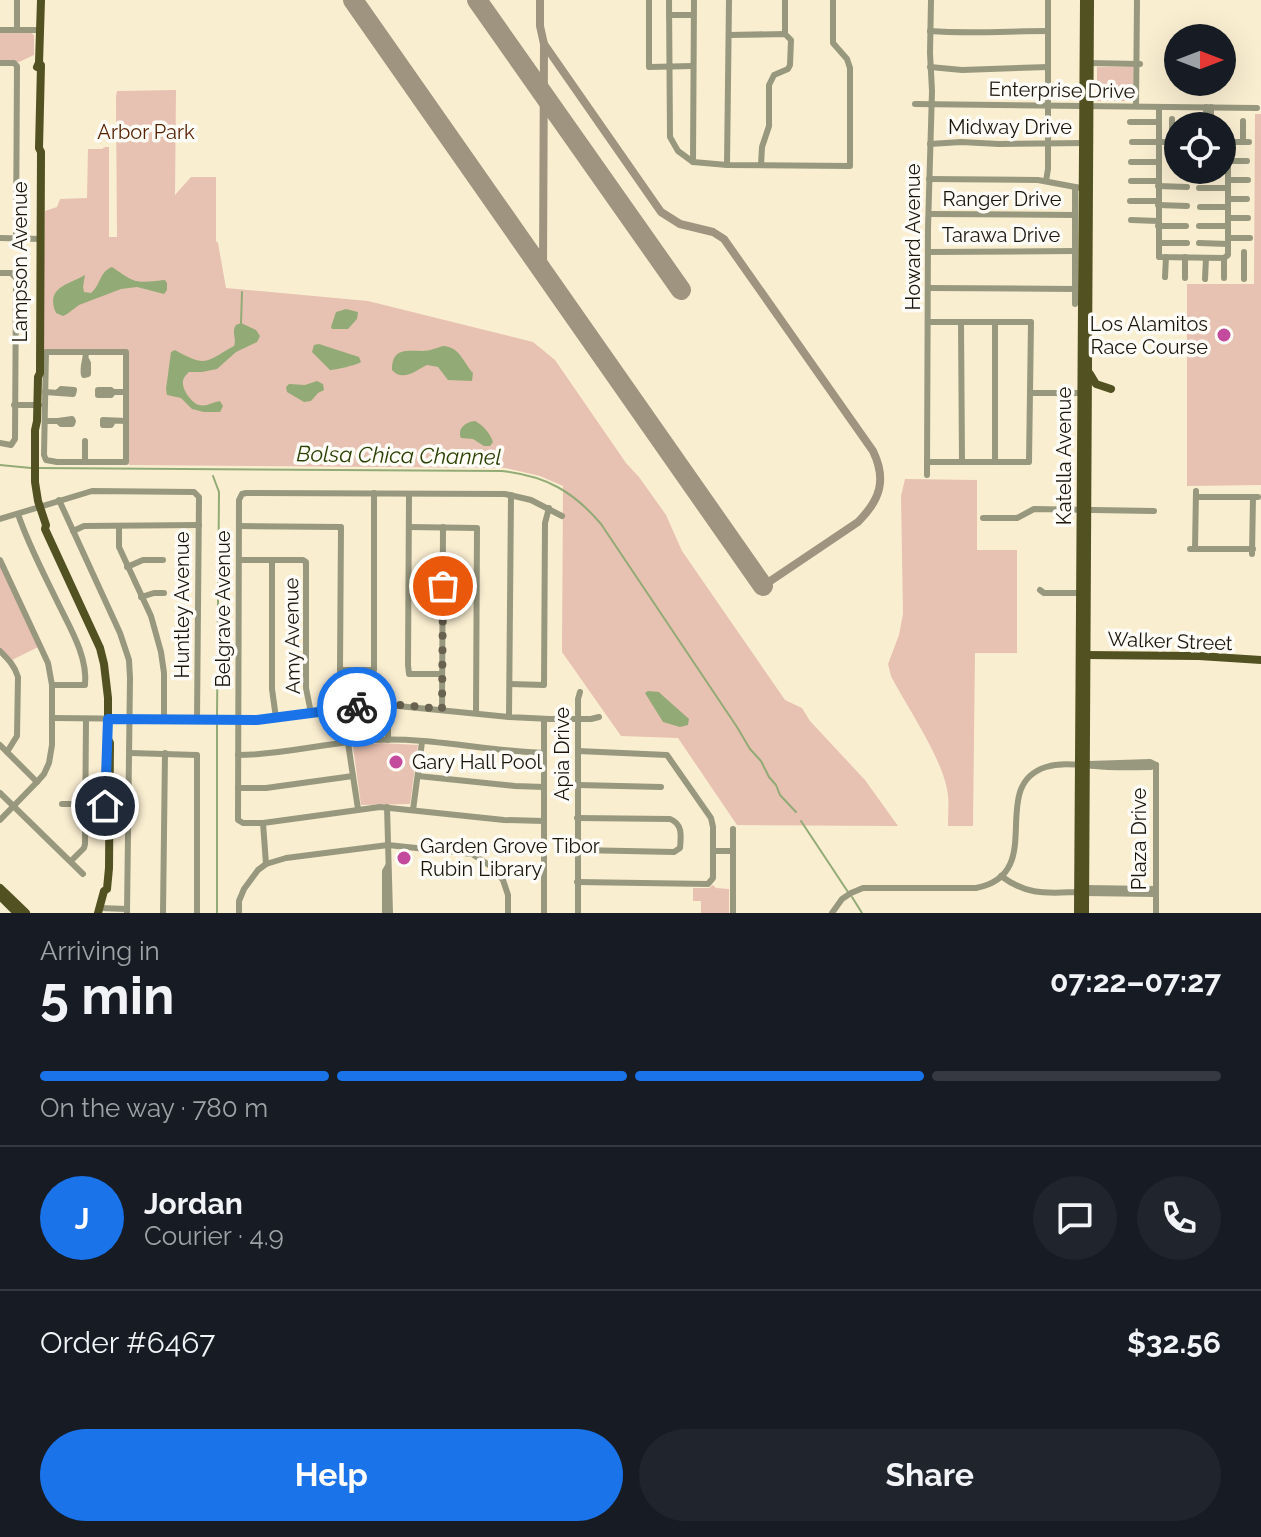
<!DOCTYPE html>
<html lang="en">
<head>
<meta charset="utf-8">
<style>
  :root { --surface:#171b24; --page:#20242c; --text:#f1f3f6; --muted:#9ea1a6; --line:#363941; --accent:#1a73e8 }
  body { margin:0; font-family:Raleway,sans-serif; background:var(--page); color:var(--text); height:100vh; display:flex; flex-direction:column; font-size:30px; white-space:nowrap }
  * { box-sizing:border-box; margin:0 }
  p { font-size:26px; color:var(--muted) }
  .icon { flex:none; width:44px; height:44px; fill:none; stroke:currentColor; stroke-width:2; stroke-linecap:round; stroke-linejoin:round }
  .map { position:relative; height:913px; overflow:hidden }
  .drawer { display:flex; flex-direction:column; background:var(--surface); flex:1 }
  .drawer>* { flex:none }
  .needle { width:52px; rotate:90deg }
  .buttons { position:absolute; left:1164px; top:24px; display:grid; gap:16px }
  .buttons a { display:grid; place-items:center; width:72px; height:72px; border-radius:50%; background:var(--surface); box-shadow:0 8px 32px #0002; font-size:40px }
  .pin { position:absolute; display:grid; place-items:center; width:68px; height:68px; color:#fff; margin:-34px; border:4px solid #fff; border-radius:50%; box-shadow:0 2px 8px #0007 }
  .courier { position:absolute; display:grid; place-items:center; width:80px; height:80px; margin:-40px; border:6px solid #1a73e8; border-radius:50%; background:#fff; color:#222; box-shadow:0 2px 10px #0007 }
  .overview em { font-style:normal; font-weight:700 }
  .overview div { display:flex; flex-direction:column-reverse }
  .overview { display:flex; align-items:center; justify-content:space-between; height:136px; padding:0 40px }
  h1 { font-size:52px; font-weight:700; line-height:60px }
  .bar { display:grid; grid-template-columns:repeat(4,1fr); gap:12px 8px; align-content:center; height:96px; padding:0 40px }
  .bar i { height:10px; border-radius:6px; background:var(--line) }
  .bar .current { background:var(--accent) }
  .bar p { grid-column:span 4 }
  .line { display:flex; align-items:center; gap:20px; padding:0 40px; border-top:2px solid var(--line) }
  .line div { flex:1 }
  .round { display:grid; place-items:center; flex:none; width:84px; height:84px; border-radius:42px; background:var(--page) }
  .action { display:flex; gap:16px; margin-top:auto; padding:16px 40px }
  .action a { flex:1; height:92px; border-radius:48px; background:var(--accent); color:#fff; font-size:32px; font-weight:700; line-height:92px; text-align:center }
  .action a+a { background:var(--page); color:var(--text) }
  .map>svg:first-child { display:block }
</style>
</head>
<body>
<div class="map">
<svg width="1261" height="913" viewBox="0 0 1261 913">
  <rect width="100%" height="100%" fill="#faeed1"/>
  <g fill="#e7c1b1">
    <path d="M 0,33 L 32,33 L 34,36 L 34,55 L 19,62 L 0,62 Z"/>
    <rect x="1097" y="67" width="36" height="34"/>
    <path d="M 176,90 L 175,195 L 191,177 L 216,177 L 216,241 L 218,243 L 226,288 L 368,301 L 533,342 L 555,360 L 626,463 L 639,477 L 666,515 L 682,551 L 785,700 L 802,708 L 810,721 L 865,780 L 898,826 L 737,825 L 678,738 L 621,736 L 562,652 L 563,486 L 540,476 L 506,468 L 129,465 L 129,350 L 42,350 L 45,211 L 57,207 L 60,199 L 87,198 L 88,149 L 102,149 L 105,147 L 109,147 L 109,237 L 117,237 L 116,96 L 117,91 Z"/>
    <path d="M 1255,114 L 1261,114 L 1261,485 L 1187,486 L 1187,284 L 1254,284 Z"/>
    <path d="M 905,479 L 977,480 L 977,550 L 1017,550 L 1017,653 L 975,653 L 973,826 L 948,826 C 948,816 949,805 948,795 C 944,760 908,709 891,676 L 888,664 L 899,635 L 903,614 L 901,496 Z"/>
    <path d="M 0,566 L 38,647 L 12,660 L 0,648 Z"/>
    <path d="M 381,743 L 418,745 L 410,804 L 361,805 L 353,746 Z"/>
    <path d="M 713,885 L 716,888 L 729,889 L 729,913 L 701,913 L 701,901 L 693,901 L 693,888 L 709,888 Z"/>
  </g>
  <g fill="#92ab76">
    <path d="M 112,267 C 137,284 134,283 165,280 L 167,283 L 167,290 L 164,294 L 137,287 L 121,289 L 79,305 L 67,314 L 63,316 L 56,313 C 45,287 68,285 85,275 L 83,287 L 84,292 L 91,293 C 101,285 99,272 112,267 Z"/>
    <path d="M 346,309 L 358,312 L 357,319 L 348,329 L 332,329 L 331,327 L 336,312 Z"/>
    <path d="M 241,323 L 256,330 L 260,336 L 257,342 L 236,352 L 217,369 L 202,372 L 189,372 C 186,375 182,379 183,384 C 183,391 193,404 199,405 C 206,407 213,402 220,401 L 223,406 L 220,412 L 204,412 L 192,409 L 181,398 L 167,395 L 166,389 L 171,352 L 175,350 C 206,367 204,363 234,346 C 237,339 231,332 236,325 Z"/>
    <path d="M 319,344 L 359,357 L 361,362 C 357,365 335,370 330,370 L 312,352 L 314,345 Z"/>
    <path d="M 443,346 C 460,347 463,362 473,373 L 472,381 L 448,380 L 438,367 L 427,365 C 415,371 403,382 392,370 C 392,348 406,351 422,351 C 430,351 436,348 443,346 Z"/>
    <path d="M 317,381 L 323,384 L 324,390 L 318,393 L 311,401 L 304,402 L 287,392 L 286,387 L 289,384 L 305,385 Z"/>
    <path d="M 475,421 C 483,425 490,433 493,442 L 490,446 L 484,446 L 473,439 L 461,438 C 457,428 466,422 475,421 Z"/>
    <path d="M 648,691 L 659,692 L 662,695 L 689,719 L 688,725 L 680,727 L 663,722 L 645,693 Z"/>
  </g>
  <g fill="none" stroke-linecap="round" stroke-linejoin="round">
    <g stroke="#92ab76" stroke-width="2">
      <path d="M 241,323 L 242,292"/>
      <path d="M 0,465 L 31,468"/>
      <path d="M 37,468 L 502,471 C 546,476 573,491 601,524 L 737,727 L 750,749 L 761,761 L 769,777 L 776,785 L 780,795 L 796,812"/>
      <path d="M 213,476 L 219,492 L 217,716"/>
      <path d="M 217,725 L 217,913"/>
      <path d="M 801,821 L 848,892"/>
      <path d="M 852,897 L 862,913"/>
    </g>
    <g stroke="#9e947f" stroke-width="8">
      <path d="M 540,0 L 540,26 L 544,44 L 543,272"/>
      <path d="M 544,44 L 661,212 L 680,224 L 713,232 L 724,239 L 873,451 C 887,480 880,500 858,522 L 763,586"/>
    </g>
    <g stroke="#9e947f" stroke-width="20">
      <path d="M 353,0 L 763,586"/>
      <path d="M 477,0 L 681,290"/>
    </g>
    <g stroke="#98987f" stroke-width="6">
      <path d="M 649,0 L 649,67 L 693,66"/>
      <path d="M 669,0 L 670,137 L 678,151 L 693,162"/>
      <path d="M 694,0 L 693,162 L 727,165 L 850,166 L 850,68 L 847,59 L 833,43 L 833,0"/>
      <path d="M 669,15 L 693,15"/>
      <path d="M 0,30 L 39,30"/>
      <path d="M 17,30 L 17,0"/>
      <path d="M 930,31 C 969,34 1009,31 1048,31"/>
      <path d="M 785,34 L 785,0"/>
      <path d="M 729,35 L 785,34 L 791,40 L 790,65 L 788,69 L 774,75 L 769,85 L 769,126 L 762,147 L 761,165"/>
      <path d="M 0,63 L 14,63 L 17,66 L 16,238"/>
      <path d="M 1088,63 L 1140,64"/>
      <path d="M 930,67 L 962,70 L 1048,67"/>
      <path d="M 915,104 L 1257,108"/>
      <path d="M 1136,106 L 1137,0"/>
      <path d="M 1159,107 L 1159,257 L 1224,258 L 1228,255 L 1228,142 L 1222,142"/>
      <path d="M 1211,107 L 1211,126"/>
      <path d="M 1243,121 L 1243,142"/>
      <path d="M 1130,122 L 1159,122"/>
      <path d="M 1191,126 L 1191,119"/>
      <path d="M 1206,126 L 1206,107"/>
      <path d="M 1132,142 L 1178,142"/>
      <path d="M 1228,142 L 1249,142"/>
      <path d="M 930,144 L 961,142 L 999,144 L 1086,143"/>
      <path d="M 1228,161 L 1247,161"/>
      <path d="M 1131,162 L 1159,162"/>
      <path d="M 1172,162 L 1172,119"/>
      <path d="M 727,165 L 729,0"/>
      <path d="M 1191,170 L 1191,171"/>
      <path d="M 929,179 L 1038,180 L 1086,189"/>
      <path d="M 1228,180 L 1248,180"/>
      <path d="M 1046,181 L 1048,169 L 1048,0"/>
      <path d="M 1131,181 L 1158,181"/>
      <path d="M 1158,186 L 1187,187"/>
      <path d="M 1075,187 L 1075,304"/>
      <path d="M 1199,188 L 1228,188"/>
      <path d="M 1228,199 L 1247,199"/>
      <path d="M 1130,201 L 1158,201"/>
      <path d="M 1158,205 L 1187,206"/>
      <path d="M 1200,207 L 1228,207"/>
      <path d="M 930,214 L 1075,215"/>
      <path d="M 1228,218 L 1248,218"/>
      <path d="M 1131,220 L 1158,221"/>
      <path d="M 1158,226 L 1186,226"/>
      <path d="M 1199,226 L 1228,226"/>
      <path d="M 0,238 L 41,239"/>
      <path d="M 1228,238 L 1250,238"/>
      <path d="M 1159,243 L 1187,243"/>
      <path d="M 1199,243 L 1228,244"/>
      <path d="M 928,252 L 1075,251"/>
      <path d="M 1244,252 L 1244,279"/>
      <path d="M 1185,257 L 1185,278"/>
      <path d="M 0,273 L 11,273 L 16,278 L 15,439 L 11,445 L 0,443"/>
      <path d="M 1165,277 L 1166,257"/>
      <path d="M 1224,278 L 1224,258"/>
      <path d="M 1205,279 L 1206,258"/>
      <path d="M 928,288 L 1075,289"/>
      <path d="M 961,323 L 962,462"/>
      <path d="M 46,352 L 126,352 L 126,462 L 57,462 L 46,460 L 44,455 Z"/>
      <path d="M 86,352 C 86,360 82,367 84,375 L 88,374 L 88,363 L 86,359"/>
      <path d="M 45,392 L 73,394 L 74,390 L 61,389 L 58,392"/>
      <path d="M 113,392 L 111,395 L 98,395 L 98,390 L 111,390 L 113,392 L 126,392"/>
      <path d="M 1030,393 L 1080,393"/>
      <path d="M 14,405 L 39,405"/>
      <path d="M 45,421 L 58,421 L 61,424 L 72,424 L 73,421 L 72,419 L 58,421"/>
      <path d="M 113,421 L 111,425 L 103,425 L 103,420 L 126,421"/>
      <path d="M 85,462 L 85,441"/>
      <path d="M 927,462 L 1029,462 L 1031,322 L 929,322"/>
      <path d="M 995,462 L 995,323"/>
      <path d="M 927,475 L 928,228 L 932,91 L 930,53 L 931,0"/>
      <path d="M 409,494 L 408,665 L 409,674 L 442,674"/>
      <path d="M 1196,497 L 1258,497"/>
      <path d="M 59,500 L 120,633 L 129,660 L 130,678 L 127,913"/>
      <path d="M 18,514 C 28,544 43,572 57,601 C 69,626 88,656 85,685 L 52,685"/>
      <path d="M 983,518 L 1017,518 L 1034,509 L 1154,511"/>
      <path d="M 0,519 L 92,491 L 194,492 L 199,497 L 197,720"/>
      <path d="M 239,526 L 341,527 L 340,670 L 344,708"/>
      <path d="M 119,527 L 119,547 L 151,616 L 161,652 L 164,673 L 164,720"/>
      <path d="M 409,527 L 477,528 L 476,713"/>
      <path d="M 73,531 L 84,526 L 199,525"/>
      <path d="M 1190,549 L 1253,549"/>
      <path d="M 1195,549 L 1196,491"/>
      <path d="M 1252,554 L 1253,497"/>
      <path d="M 0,560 L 48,663 L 52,685 L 52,745 L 49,763 L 44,774 L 37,782 L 0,820"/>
      <path d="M 239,560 L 303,560 L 306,562 L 306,688 L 311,713"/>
      <path d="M 272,560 L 272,689 L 276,718"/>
      <path d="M 127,567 L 143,560 L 163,560"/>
      <path d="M 1040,590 L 1044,593 L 1083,593"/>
      <path d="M 141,597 L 154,593 L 164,593"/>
      <path d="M 0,651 C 8,659 15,666 18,677 L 17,736 L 7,752"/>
      <path d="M 340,670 L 374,670 L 374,493"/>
      <path d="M 510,684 L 544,685 L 545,523 L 549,508"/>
      <path d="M 388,705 L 388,740"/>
      <path d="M 442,709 L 443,527"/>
      <path d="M 509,717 L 511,495"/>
      <path d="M 52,718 L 257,720 L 366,706 L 388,705 L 509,717 L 550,719 L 591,719 L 599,717"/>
      <path d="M 348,743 L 358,809"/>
      <path d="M 0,745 L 37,782"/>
      <path d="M 130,753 L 197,755 L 197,913"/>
      <path d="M 238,755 C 284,755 328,742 373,740 C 430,737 487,751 544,753"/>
      <path d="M 1089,764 L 1150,762 L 1156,765"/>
      <path d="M 418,776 L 515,786 L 544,787"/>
      <path d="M 578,785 L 661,787"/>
      <path d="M 238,788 L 266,788 L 353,776"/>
      <path d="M 0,793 L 83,874"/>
      <path d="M 62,804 L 85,804"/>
      <path d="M 387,807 L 390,913"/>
      <path d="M 413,810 L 422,742"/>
      <path d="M 577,818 L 670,819 C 683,824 681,836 680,848 L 674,852 L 578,850"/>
      <path d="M 544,821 L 504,820 L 380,807 L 263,823 L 243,823 L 238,820 L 239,500 L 242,494 L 246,493 L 505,494 L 531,500 L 562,516"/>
      <path d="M 263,823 L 266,864"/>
      <path d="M 713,851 L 733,851"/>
      <path d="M 71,861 L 84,848 L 85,844 L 86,719"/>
      <path d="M 1001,876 C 1028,896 1046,893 1078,892"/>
      <path d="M 577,882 L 708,884 L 713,878 L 713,827 L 711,818 L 667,755 L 578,751"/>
      <path d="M 1085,888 L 1155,889"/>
      <path d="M 1085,893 L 1155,894"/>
      <path d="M 100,908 L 127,909"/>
      <path d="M 163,913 L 165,753"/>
      <path d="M 239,913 L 239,901 L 244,889 L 258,870 L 266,864 L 286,858 L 388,845 L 472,854 L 492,867 L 503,880 L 508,895 L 508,913"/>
      <path d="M 385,913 L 385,871 L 388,866"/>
      <path d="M 544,913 L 544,719"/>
      <path d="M 578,913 L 578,699 L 580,692"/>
      <path d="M 733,913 L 733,829"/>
      <path d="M 832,913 L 842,899 L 851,893 L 863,888 L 976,888 C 1049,874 986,786 1046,767 C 1062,762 1079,765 1095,766 C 1113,768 1132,767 1151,767 L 1156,765"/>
      <path d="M 1156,913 L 1156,765"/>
    </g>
    <g stroke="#525122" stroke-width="8">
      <path d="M 39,63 L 41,65 L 39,148 L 41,152 L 40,373 L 38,377 L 37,421 L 35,430 L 35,482 L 38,501 L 46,525 L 45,529 L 100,648 L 104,664 L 108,698 L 108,739 L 110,743 L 109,868 L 107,889 L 104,891 L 98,913"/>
      <path d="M 37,67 L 39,63 L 41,0"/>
      <path d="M 1090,374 L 1096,384 L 1111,389"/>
      <path d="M 1084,655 L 1199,656 L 1261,660"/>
      <path d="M 0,888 L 26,913"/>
      <path d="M 0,896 L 17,913"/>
      <path d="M 1078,913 L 1084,0"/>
      <path d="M 1085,913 L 1090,0"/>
    </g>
  </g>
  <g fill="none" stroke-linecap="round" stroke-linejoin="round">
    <path stroke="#696251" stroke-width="8" stroke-dasharray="0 14.4" d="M 357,707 L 401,705 L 442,709 L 443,586"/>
    <path stroke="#1a73e8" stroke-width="10" d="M 105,806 L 108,719 L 257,720 L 357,707"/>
  </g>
  <g fill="#c44a9d" stroke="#fefcf6" stroke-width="3">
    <circle cx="1224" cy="335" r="8"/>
    <circle cx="396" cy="762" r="8"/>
    <circle cx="404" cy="858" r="8"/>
  </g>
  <g text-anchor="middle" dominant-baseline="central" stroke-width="7" stroke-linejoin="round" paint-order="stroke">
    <g font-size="20" fill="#1b160c" stroke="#fefcf6">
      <text transform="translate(1062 90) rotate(1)">Enterprise Drive</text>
      <text x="1010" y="127">Midway Drive</text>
      <text x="1002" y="199">Ranger Drive</text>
      <text x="1001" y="235">Tarawa Drive</text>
      <text transform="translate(913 237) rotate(-90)">Howard Avenue</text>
      <text transform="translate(20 262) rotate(-90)">Lampson Avenue</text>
      <text transform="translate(1064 456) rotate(-90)">Katella Avenue</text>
      <text transform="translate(182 605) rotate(-90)">Huntley Avenue</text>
      <text transform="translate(223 609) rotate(-90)">Belgrave Avenue</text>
      <text transform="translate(292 636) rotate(-91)">Amy Avenue</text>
      <text transform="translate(1170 641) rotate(2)">Walker Street</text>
      <text transform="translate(562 754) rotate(-90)">Apia Drive</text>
      <text transform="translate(1139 839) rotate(-90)">Plaza Drive</text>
    </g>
    <g font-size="20" fill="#541f01" stroke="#fefcf6">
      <text x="146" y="132">Arbor Park</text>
    </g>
    <g font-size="20" fill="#1b160c" stroke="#fefcf6" text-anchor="start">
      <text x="1208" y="324" text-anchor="end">Los Alamitos<tspan x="1208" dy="23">Race Course</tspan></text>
      <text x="412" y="762">Gary Hall Pool</text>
      <text x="420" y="846">Garden Grove Tibor<tspan x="420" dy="23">Rubin Library</tspan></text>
    </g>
    <g font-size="22" font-style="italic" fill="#2b4104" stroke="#fefcf6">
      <text transform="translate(399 455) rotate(1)">Bolsa Chica Channel</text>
    </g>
  </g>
</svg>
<div class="buttons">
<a><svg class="needle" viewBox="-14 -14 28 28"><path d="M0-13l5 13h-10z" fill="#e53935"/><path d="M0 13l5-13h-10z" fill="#9ea1a6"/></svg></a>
<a><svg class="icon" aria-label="locate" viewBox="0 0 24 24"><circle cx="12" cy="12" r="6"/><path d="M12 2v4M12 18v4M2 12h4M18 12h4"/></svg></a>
</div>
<div class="pin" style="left:443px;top:586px;background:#ea580c"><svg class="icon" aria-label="bag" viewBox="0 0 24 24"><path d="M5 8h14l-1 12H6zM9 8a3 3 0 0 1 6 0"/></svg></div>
<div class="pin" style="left:105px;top:806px;background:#1f2937"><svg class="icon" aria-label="home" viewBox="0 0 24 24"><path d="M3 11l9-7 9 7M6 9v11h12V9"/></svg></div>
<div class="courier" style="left:357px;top:707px"><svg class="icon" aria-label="bike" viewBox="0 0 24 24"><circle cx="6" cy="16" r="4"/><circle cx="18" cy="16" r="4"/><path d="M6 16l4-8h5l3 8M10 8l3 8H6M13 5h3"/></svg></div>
</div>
<section class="drawer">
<div class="overview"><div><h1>5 min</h1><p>Arriving in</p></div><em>07:22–07:27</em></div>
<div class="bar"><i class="current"></i><i class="current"></i><i class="current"></i><i></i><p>On the way · 780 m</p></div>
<div class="line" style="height:144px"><b class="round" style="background:var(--accent);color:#fff">J</b><div><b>Jordan</b><p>Courier · 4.9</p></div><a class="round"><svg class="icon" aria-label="chat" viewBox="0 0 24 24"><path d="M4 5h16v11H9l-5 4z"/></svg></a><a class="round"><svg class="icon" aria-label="phone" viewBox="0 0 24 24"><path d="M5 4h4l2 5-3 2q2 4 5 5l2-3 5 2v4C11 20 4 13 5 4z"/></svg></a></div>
<div class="line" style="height:104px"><div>Order #6467</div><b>$32.56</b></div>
<div class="action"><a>Help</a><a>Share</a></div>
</section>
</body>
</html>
